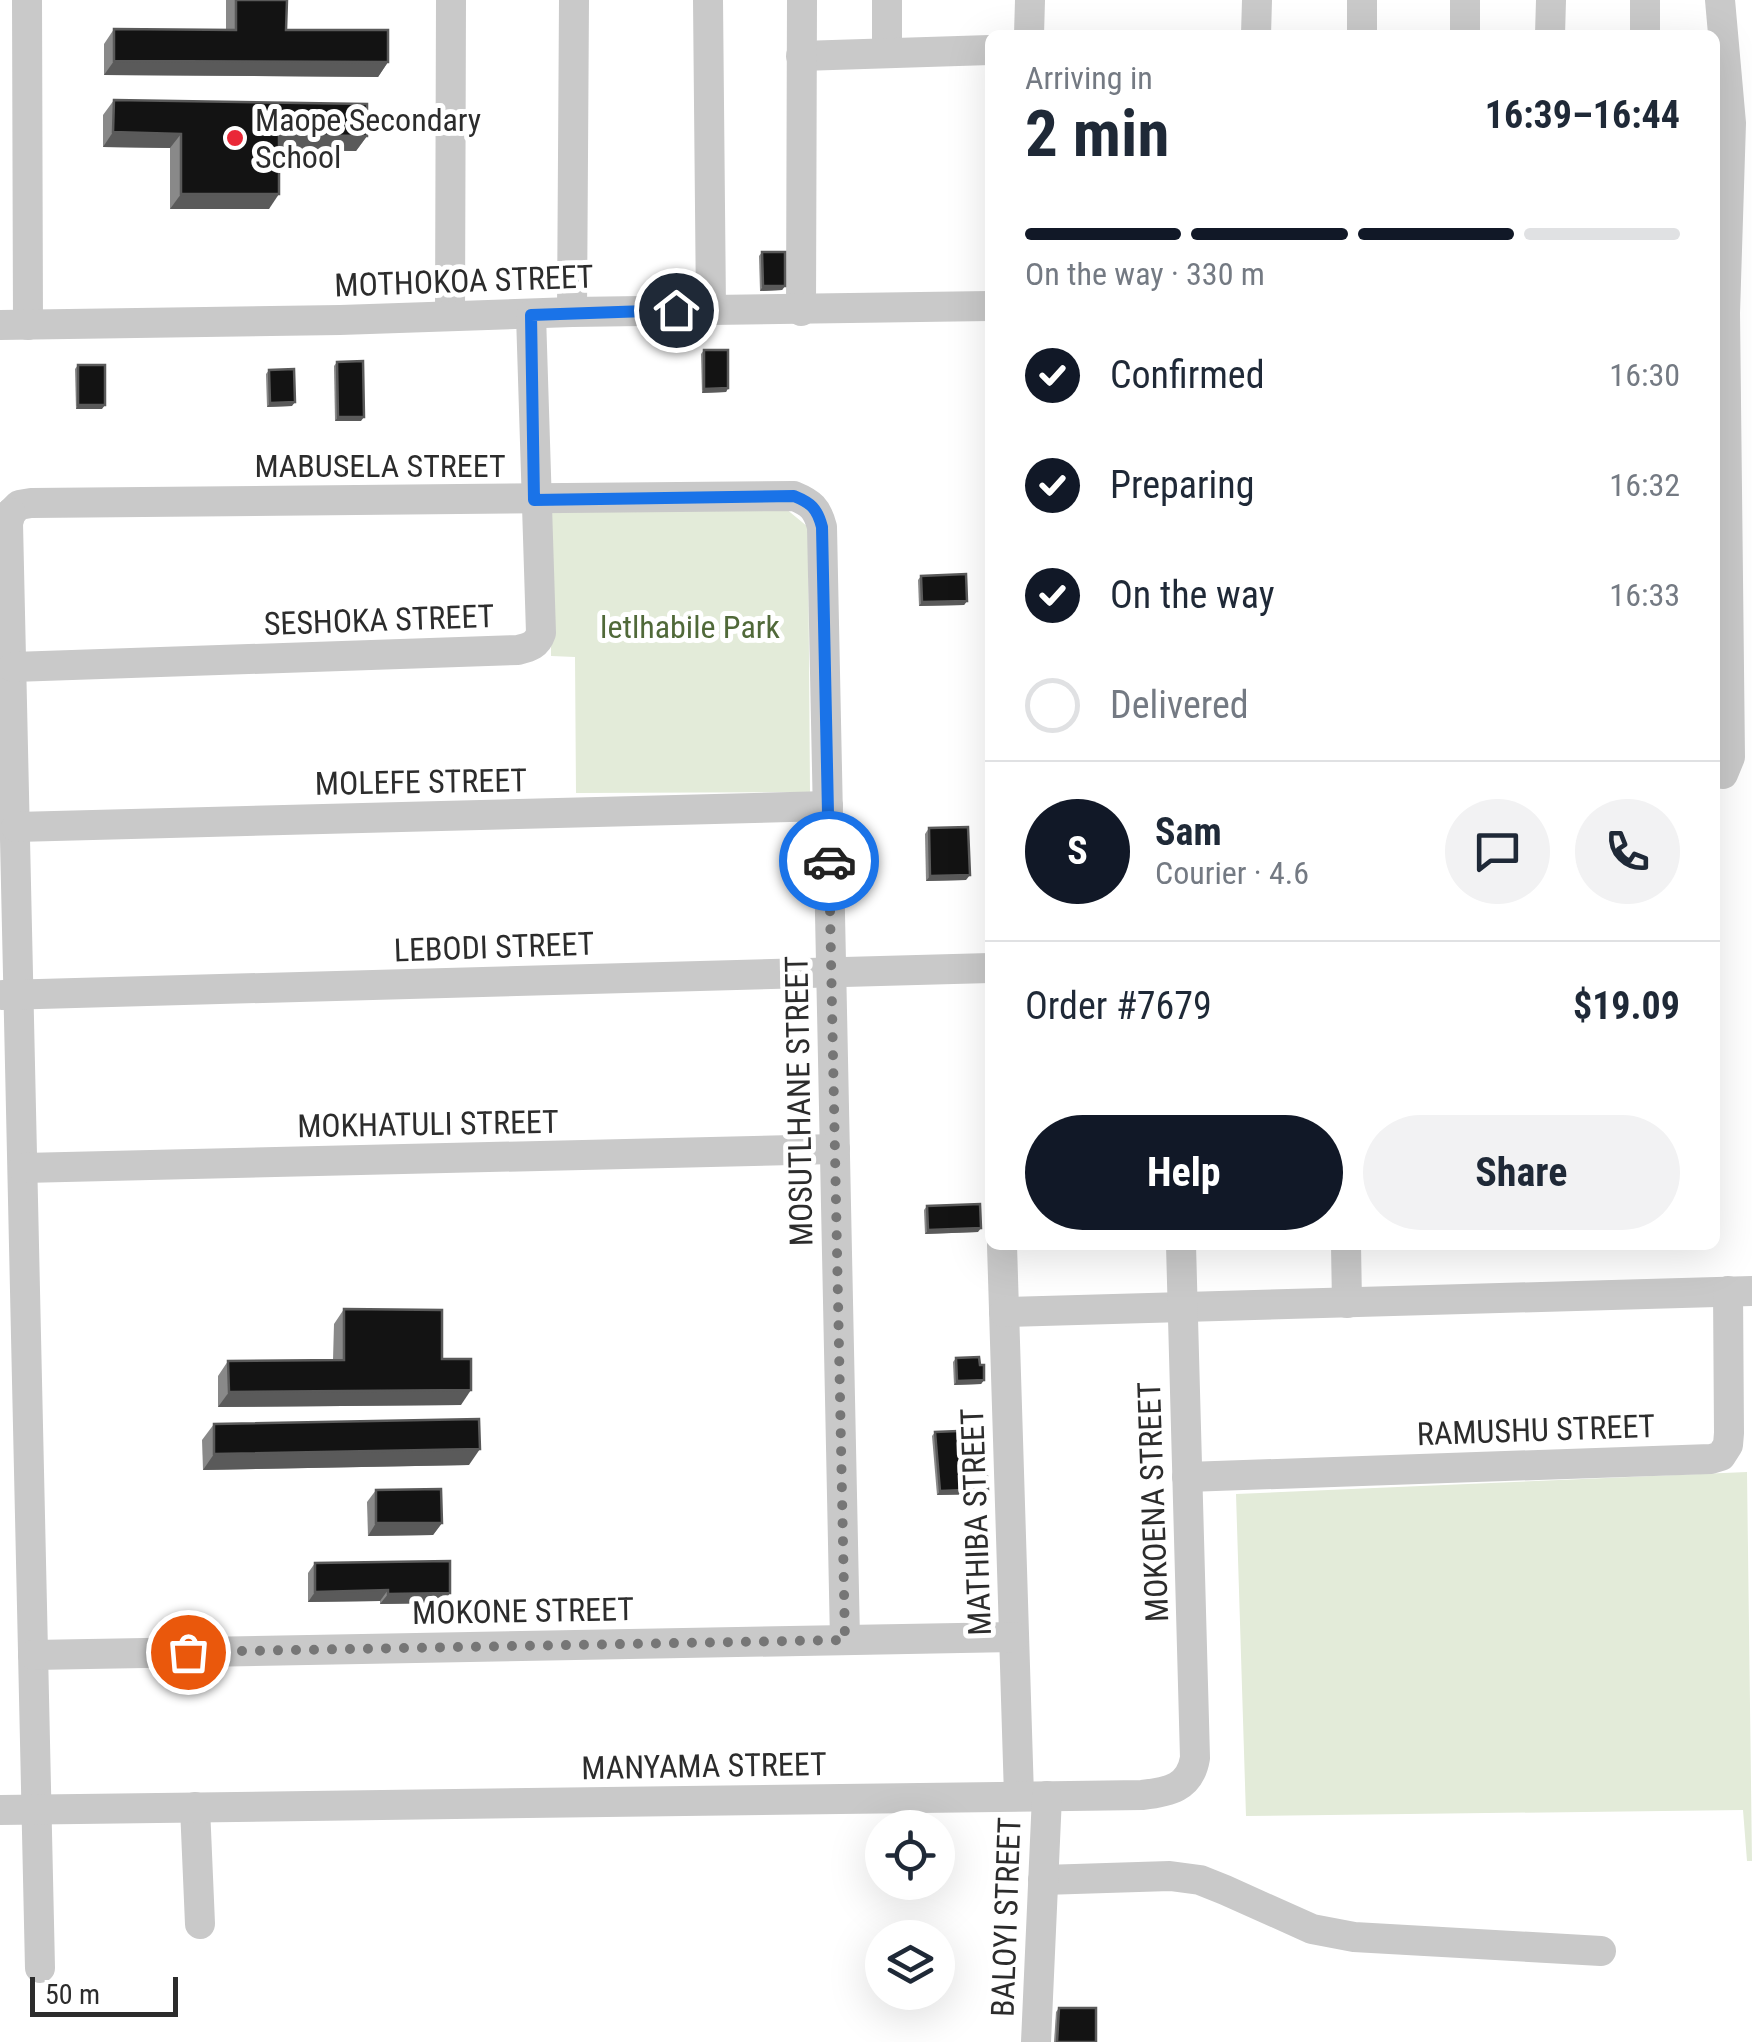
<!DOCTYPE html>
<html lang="en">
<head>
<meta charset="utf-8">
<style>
  :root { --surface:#fff; --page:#f2f2f3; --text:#1f2937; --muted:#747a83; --line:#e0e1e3; --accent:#111827 }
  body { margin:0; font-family:"Roboto Condensed",sans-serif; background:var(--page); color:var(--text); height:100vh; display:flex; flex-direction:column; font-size:38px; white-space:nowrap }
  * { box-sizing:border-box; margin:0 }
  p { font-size:32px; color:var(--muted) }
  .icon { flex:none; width:55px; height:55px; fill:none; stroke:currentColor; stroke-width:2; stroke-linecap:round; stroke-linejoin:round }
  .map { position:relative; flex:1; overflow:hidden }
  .details { position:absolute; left:985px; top:30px; width:735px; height:1220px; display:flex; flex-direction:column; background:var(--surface); border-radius:15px; box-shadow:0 10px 40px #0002 }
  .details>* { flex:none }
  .buttons { position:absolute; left:865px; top:1810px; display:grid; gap:20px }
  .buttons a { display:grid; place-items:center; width:90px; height:90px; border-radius:50%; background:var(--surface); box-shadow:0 10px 40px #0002; font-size:50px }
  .scale { position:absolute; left:30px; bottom:25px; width:148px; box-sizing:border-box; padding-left:10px; border:5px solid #2c2c2c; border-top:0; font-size:28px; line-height:35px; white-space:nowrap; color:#2c2c2c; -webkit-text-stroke:8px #fff; paint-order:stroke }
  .pin { position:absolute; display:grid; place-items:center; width:85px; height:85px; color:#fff; margin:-42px; border:5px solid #fff; border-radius:50%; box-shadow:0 2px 10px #0007 }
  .courier { position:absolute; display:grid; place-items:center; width:100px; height:100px; margin:-50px; border:8px solid #1a73e8; border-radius:50%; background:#fff; color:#222; box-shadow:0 2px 12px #0007 }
  .overview em { font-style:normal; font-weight:700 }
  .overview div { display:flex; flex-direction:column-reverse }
  .overview { display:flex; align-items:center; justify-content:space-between; height:170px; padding:0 40px }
  h1 { font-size:65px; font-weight:700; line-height:75px }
  .bar { display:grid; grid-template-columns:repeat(4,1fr); gap:15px 10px; align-content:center; height:120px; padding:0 40px }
  .bar i { height:12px; border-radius:8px; background:var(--line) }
  .bar .on { background:var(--accent) }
  .bar p { grid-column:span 4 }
  .line { display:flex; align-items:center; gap:25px; padding:0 40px; border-top:2px solid var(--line) }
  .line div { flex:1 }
  .round { display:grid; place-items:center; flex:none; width:105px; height:105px; border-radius:52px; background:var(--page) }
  ol { padding:0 40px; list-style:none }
  li { display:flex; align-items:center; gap:30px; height:110px }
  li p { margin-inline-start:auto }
  li .icon { padding:10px; border-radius:50%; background:var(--accent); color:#fff; stroke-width:4 }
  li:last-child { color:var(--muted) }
  li i { width:55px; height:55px; border:5px solid var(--line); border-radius:50% }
  .cta { display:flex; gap:20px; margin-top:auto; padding:20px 40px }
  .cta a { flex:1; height:115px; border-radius:60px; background:var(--accent); color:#fff; font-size:40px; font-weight:700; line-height:115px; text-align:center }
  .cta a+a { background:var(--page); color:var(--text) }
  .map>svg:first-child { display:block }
</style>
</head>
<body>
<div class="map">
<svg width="1752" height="2042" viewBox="0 0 1752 2042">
  <rect width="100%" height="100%" fill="#fff"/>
  <g fill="#e3ebd9">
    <path d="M 785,508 L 808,527 L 810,792 L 576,793 L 575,657 L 551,656 L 550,509 Z"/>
    <path d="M 1747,1472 L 1752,1861 L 1747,1861 L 1743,1810 L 1246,1816 L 1236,1494 Z"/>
  </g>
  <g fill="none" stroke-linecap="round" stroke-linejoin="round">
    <g stroke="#c9c9c9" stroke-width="30">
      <path d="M 27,0 L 28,325"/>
      <path d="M 708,0 L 711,310"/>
      <path d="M 1362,0 L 1362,35"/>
      <path d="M 1465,0 L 1465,35"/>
      <path d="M 1645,0 L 1645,35"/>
      <path d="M 1720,0 L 1731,123 L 1725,313 L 1730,757 L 1723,774"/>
      <path d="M 1029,35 L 1030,0"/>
      <path d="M 1256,35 L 1257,0"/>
      <path d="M 1550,35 L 1551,0"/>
      <path d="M 887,53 L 887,0"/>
      <path d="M 801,56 L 990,50"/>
      <path d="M 801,311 L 802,0"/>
      <path d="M 572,312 L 574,0"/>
      <path d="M 450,316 L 451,0"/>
      <path d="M 0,325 L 340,320 L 572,312 L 990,306"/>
      <path d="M 11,513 L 19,505 L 31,503 L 794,496 C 811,503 817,508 822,527 L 845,1640"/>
      <path d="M 11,513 L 8,523 L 40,1968"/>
      <path d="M 13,667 L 518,650 C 530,647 537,645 541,633 L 531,315"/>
      <path d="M 16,827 L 828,806"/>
      <path d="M 3,995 L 990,968"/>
      <path d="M 23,1168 L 835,1149"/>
      <path d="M 1002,1245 L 1019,1796"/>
      <path d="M 1346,1245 L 1347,1303"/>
      <path d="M 1004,1312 L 1752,1291"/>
      <path d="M 1187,1477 L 1711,1459 L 1721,1456 L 1728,1445 L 1729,1433 L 1728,1291"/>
      <path d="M 33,1655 L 1014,1637"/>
      <path d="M 195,1807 L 200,1924"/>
      <path d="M 0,1810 L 1142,1795 C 1169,1792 1190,1788 1195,1758 L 1181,1245"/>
      <path d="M 1043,1880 L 1170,1876 L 1200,1880 L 1225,1890 L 1312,1929 L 1354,1937 L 1601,1951"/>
      <path d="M 1036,2042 L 1047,1796"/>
    </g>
  </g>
  <g fill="#898989">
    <path d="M 226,0 L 287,0 L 286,30 L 388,62 L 378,77 L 104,75 L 104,44 L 114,29 L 226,30 Z"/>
    <path d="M 114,100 L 367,136 L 356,151 L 279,150 L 269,209 L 170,209 L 170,148 L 103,147 L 103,115 Z"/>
    <path d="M 762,252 L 785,286 L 782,290 L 760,291 L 759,256 Z"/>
    <path d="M 704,350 L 728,388 L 726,392 L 702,393 L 701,354 Z"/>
    <path d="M 337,362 L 361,421 L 335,421 L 334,366 Z"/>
    <path d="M 78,365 L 102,409 L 76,409 L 75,369 Z"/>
    <path d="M 269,370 L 292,406 L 267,407 L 266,374 Z"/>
    <path d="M 921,576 L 967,601 L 964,605 L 919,606 L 918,580 Z"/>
    <path d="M 929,828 L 966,880 L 926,881 L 925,834 Z"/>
    <path d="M 927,1206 L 978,1232 L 925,1234 L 924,1210 Z"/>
    <path d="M 344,1309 L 442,1359 L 461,1405 L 218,1407 L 218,1376 L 228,1361 L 333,1360 L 334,1324 Z"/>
    <path d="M 956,1358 L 980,1365 L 984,1380 L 981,1384 L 954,1385 L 953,1362 Z"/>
    <path d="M 214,1424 L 469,1465 L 203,1470 L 202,1440 Z"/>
    <path d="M 935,1432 L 988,1489 L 986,1494 L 937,1495 L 932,1436 Z"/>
    <path d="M 376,1490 L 442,1523 L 433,1535 L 368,1536 L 367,1502 Z"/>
    <path d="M 315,1563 L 443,1603 L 380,1604 L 380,1601 L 308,1602 L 308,1573 Z"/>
    <path d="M 1059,2008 L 1096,2042 L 1054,2042 L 1056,2012 Z"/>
  </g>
  <g fill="#5a5a5a">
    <path d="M 114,61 L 388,62 L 378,77 L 104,75 Z"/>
    <path d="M 113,132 L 181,134 L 170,148 L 103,147 Z"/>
    <path d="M 279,135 L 367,136 L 356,151 L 269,150 Z"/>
    <path d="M 181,194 L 279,194 L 269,209 L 170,209 Z"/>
    <path d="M 763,286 L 785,286 L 782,290 L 760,291 Z"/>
    <path d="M 728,388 L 726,392 L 702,393 L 704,389 Z"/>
    <path d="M 295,402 L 292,406 L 267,407 L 270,403 Z"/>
    <path d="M 78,405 L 105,405 L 102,409 L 76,409 Z"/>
    <path d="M 338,417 L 364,417 L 361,421 L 335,421 Z"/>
    <path d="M 967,601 L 964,605 L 919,606 L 922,602 Z"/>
    <path d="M 970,875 L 966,880 L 926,881 L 930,876 Z"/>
    <path d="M 981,1228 L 978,1232 L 925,1234 L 928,1230 Z"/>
    <path d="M 984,1380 L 981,1384 L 954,1385 L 957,1381 Z"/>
    <path d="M 471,1390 L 461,1405 L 218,1407 L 229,1392 Z"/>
    <path d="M 480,1449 L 469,1465 L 203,1470 L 214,1454 Z"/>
    <path d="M 988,1489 L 986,1494 L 937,1495 L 940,1491 Z"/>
    <path d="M 376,1523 L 442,1523 L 433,1535 L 368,1536 Z"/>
    <path d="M 388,1590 L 380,1601 L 308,1602 L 315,1592 Z"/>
    <path d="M 450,1593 L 443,1603 L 380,1604 L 388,1594 Z"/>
  </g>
  <g fill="#131313" stroke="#5a5a5a" stroke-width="2.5">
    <path d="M 236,0 L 287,0 L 286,30 L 388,30 L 388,62 L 114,61 L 114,29 L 236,30 Z"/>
    <path d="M 114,100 L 367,104 L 367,136 L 279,135 L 279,194 L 181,194 L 181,134 L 113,132 Z"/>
    <path d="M 762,252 L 785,252 L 785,286 L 763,286 Z"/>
    <path d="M 704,350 L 728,350 L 728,388 L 704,389 Z"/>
    <path d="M 363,361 L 364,417 L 338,417 L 337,362 Z"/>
    <rect x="78" y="365" width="27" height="40"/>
    <path d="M 294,369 L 295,402 L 270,403 L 269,370 Z"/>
    <path d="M 966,574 L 967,601 L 922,602 L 921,576 Z"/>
    <path d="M 968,827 L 970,875 L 930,876 L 929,828 Z"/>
    <path d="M 980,1204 L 981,1228 L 928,1230 L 927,1206 Z"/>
    <path d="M 344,1309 L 442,1310 L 442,1359 L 471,1359 L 471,1390 L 229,1392 L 228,1361 L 344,1360 Z"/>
    <path d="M 979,1357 L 980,1365 L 984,1365 L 984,1380 L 957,1381 L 956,1358 Z"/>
    <path d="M 479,1419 L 480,1449 L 214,1454 L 214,1424 Z"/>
    <path d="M 983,1430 L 988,1489 L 940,1491 L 935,1432 Z"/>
    <path d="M 441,1489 L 442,1523 L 376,1523 L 376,1490 Z"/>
    <path d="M 450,1561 L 450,1593 L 388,1594 L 388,1590 L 315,1592 L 315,1563 Z"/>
    <path d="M 1059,2008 L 1096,2008 L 1096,2042 L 1057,2042 Z"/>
  </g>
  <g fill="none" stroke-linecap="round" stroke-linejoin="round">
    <path stroke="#767676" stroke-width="10" stroke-dasharray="0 18" d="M 188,1652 L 845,1640 L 829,861"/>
    <path stroke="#1a73e8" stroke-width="12" d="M 676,310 L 531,315 L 534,500 L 794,496 C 811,503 817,508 822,527 L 829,861"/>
  </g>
  <circle fill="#ea2837" stroke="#fff" stroke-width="4" cx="235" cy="138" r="10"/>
  <g text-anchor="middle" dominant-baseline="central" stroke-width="10" stroke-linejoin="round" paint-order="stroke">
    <g font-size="32" fill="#2c2c2c" stroke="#fff" text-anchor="start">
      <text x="255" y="120">Maope Secondary<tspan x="255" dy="37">School</tspan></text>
    </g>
    <g font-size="32" fill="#2c2c2c" stroke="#fff">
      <text transform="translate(464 281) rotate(-2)">MOTHOKOA STREET</text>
      <text x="380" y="466">MABUSELA STREET</text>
      <text transform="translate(379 620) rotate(-2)">SESHOKA STREET</text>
      <text transform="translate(421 782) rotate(-1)">MOLEFE STREET</text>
      <text transform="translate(494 947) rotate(-2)">LEBODI STREET</text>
      <text transform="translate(799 1101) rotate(-91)">MOSUTLHANE STREET</text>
      <text transform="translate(428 1124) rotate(-1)">MOKHATULI STREET</text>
      <text transform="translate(1536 1430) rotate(-2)">RAMUSHU STREET</text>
      <text transform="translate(1153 1502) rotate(-92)">MOKOENA STREET</text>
      <text transform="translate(976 1522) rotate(-92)">MATHIBA STREET</text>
      <text transform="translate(523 1611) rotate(-1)">MOKONE STREET</text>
      <text transform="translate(704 1766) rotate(-1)">MANYAMA STREET</text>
      <text transform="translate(1006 1917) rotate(-88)">BALOYI STREET</text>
    </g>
    <g font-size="32" fill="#506939" stroke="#fff">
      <text x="690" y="627">letlhabile Park</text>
    </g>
  </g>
</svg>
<div class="buttons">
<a><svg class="icon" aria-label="locate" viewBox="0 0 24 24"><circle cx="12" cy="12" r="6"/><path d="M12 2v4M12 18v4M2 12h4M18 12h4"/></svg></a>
<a><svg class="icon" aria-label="layers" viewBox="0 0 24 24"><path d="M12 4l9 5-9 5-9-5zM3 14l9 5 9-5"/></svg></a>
</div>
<div class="scale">50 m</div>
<div class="pin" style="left:188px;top:1652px;background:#ea580c"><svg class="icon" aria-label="bag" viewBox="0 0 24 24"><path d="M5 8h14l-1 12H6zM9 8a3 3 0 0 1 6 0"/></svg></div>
<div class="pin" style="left:676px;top:310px;background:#1f2937"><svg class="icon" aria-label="home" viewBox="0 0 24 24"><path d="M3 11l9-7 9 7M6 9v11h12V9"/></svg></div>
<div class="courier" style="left:829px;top:861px"><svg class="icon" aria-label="car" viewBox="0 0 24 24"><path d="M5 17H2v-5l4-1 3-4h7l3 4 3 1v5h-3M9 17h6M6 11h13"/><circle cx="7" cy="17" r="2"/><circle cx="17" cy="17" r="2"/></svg></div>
<section class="details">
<div class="overview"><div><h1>2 min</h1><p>Arriving in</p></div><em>16:39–16:44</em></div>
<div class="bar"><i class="on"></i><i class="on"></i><i class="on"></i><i></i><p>On the way · 330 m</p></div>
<ol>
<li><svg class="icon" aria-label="check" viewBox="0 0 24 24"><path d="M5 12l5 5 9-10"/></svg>Confirmed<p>16:30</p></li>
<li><svg class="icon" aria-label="check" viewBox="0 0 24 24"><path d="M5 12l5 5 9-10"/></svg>Preparing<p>16:32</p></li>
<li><svg class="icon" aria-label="check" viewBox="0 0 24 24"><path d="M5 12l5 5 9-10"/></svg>On the way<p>16:33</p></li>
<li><i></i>Delivered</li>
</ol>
<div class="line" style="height:180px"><b class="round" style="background:var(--accent);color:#fff">S</b><div><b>Sam</b><p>Courier · 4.6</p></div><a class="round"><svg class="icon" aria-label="chat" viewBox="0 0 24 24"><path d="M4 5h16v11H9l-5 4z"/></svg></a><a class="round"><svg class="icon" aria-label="phone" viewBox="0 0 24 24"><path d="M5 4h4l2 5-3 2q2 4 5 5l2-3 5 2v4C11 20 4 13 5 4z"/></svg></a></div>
<div class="line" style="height:130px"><div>Order #7679</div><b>$19.09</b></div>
<div class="cta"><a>Help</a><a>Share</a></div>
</section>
</div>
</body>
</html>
